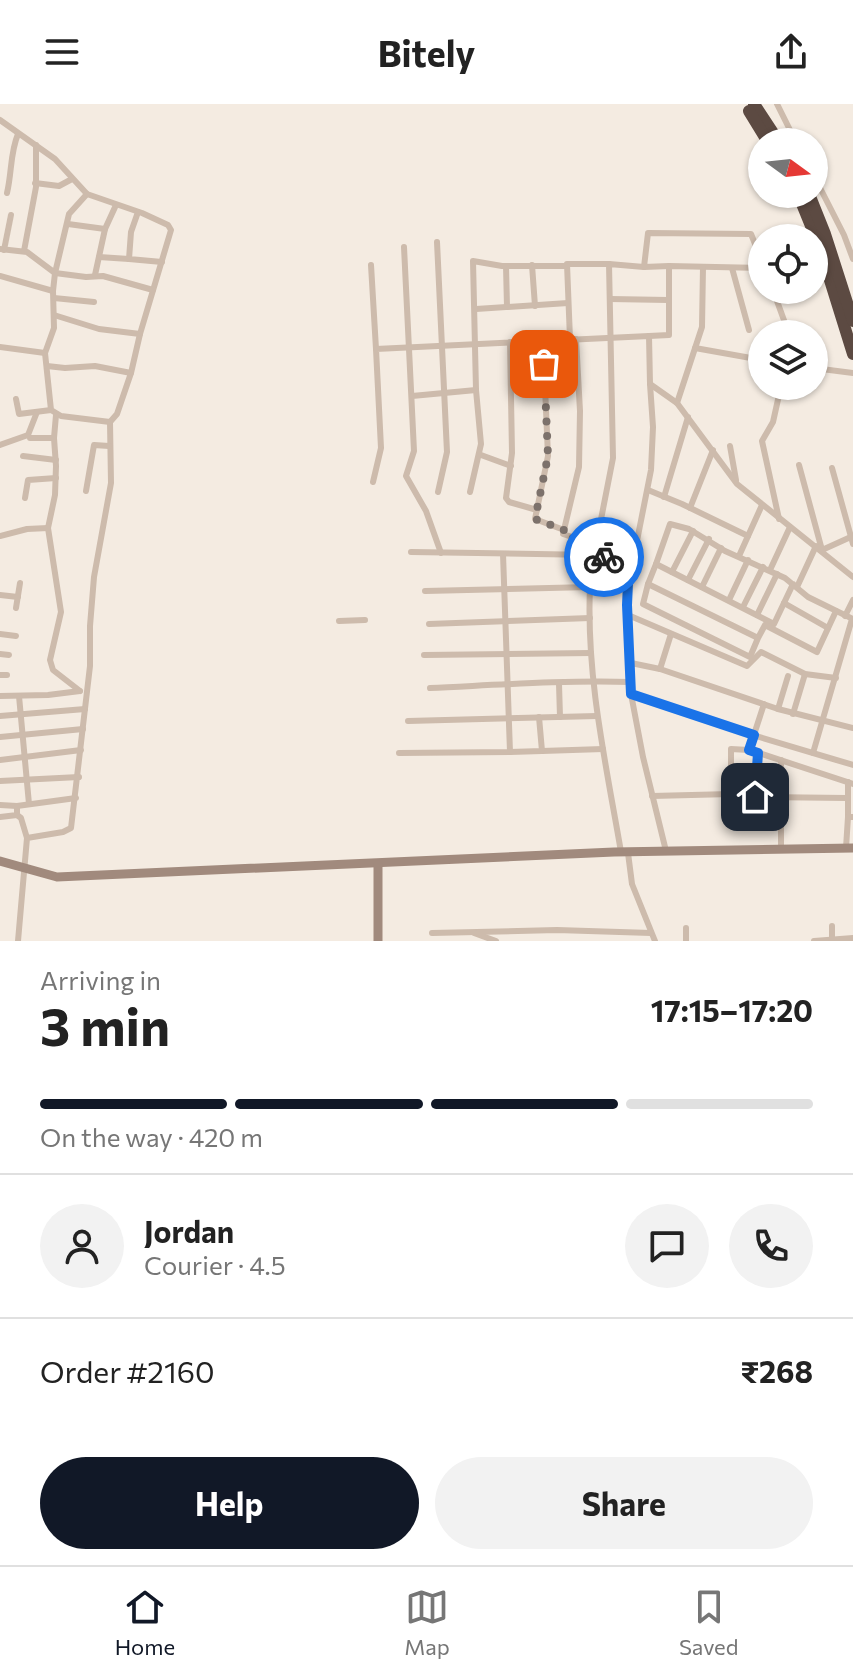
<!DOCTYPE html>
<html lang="en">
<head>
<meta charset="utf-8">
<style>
  :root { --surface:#fff; --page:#f2f2f2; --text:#222; --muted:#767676; --line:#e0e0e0; --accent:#111827 }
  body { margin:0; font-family:Commissioner,sans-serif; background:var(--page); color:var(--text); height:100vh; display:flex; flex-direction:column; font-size:30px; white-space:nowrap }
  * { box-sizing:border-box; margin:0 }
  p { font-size:26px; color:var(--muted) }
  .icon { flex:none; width:44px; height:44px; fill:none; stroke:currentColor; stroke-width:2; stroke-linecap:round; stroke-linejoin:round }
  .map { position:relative; height:837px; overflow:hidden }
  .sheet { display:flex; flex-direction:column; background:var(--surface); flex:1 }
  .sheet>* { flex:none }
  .needle { width:52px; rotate:105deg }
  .buttons { position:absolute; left:748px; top:24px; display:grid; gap:16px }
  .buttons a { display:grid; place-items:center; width:80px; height:80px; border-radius:50%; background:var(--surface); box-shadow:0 2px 6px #0004; font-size:40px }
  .pin { position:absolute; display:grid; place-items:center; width:68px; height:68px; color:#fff; margin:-34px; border-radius:16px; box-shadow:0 4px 12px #0006 }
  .courier { position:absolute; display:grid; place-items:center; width:80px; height:80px; margin:-40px; border:6px solid #1a73e8; border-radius:50%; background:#fff; color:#222; box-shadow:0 2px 10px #0007 }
  .headline em { font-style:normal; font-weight:700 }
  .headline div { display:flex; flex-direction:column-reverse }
  .headline { display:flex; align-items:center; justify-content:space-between; height:136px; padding:0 40px }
  h1 { font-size:52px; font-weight:700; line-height:60px }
  .bar { display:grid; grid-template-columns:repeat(4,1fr); gap:12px 8px; align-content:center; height:96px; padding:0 40px }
  .bar i { height:10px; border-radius:6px; background:var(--line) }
  .bar .on { background:var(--accent) }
  .bar p { grid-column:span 4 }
  .line { display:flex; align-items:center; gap:20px; padding:0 40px; border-top:2px solid var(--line) }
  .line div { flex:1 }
  .round { display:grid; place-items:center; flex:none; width:84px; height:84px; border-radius:42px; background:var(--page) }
  .action { display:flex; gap:16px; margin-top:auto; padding:16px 40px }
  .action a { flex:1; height:92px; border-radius:48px; background:var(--accent); color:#fff; font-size:32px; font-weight:700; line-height:92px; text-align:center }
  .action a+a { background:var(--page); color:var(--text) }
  header { display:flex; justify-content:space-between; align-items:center; height:104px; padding:0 40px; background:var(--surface); font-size:36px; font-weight:700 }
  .menu { display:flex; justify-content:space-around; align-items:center; height:112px; border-top:2px solid var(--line); background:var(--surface); font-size:22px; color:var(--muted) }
  .menu a { display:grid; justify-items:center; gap:4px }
  .menu .on { color:var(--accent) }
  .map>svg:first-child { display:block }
</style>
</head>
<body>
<header><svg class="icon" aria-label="menu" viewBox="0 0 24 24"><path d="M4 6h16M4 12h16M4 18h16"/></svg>Bitely<svg class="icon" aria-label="share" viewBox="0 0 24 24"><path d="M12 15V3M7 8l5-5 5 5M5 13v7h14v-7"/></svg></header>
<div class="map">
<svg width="853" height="837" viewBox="0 0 853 837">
  <rect width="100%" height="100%" fill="#f4ebe1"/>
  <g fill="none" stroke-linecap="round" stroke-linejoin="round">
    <g stroke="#cdbbac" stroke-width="6">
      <path d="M 777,0 L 796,38"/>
      <path d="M 0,16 L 55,55 L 87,90 L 142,109 L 168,121 L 171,126 L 140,230 L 131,269 L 117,310 L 110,318 L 111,379 L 94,473 L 90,522 L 90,562 L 71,724 L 63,728 L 27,734 L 18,837"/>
      <path d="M 814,72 L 844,131 L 853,155"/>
      <path d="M 35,79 L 59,82 L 72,75"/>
      <path d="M 7,89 C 12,68 10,49 18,30"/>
      <path d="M 87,90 L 69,110 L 55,169 L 86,173 L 103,172 L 153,186"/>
      <path d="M 138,108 L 131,128 L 129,155 L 162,158"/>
      <path d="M 68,120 L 105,125"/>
      <path d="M 437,138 L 447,348 L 438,388"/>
      <path d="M 404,143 L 414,347 L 406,372 L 426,407 L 441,449"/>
      <path d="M 0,145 L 27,148 L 55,169 L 53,187 L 54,224 L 45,249 L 51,306 L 61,312 L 110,318"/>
      <path d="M 4,146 L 11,111"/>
      <path d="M 24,147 L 36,83 L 36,41"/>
      <path d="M 99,153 L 129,155"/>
      <path d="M 371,161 L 376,245"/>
      <path d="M 532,161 L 535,202"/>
      <path d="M 506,162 L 507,203"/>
      <path d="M 669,162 L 644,163 L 648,129 L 751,130 L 762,157"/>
      <path d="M 644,163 L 609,160 L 613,354 L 594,451 L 633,457 L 651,366 L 653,323 L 650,280"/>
      <path d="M 732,164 L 749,226"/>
      <path d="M 95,171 L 105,125 L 116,101"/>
      <path d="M 0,172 L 53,187"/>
      <path d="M 773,186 L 789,230"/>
      <path d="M 54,194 L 94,198"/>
      <path d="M 610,195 L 668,196"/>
      <path d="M 476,205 L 568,199"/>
      <path d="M 54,211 L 99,225 L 140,230"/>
      <path d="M 649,232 L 669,231 L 669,162 L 762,164"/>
      <path d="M 570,235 L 567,160 L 609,160"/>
      <path d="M 576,235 L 580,307 L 579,363 L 563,430 L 596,441"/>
      <path d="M 543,237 L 548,352 L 535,415 L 564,426"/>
      <path d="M 510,238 L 512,349 L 506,394 L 509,398 L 537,406"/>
      <path d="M 0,243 L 45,249"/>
      <path d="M 695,244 L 762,256"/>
      <path d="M 47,262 L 65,264 L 95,262 L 131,269"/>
      <path d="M 814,264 L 853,269"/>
      <path d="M 412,292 L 476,286"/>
      <path d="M 16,295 L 19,310 L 51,306"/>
      <path d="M 677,299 L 702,223 L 703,163"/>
      <path d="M 56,311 L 54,334 L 56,362 L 55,391 L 48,424 L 61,508 L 50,556 L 53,566 L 80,587"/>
      <path d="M 30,334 L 54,334"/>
      <path d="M 0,341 L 28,331 L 37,308"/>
      <path d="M 730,342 L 736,376"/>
      <path d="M 481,351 L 511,362"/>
      <path d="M 23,352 L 56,356"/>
      <path d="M 799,361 L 822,446 L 853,432"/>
      <path d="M 832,364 L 853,440"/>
      <path d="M 373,378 L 381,344 L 376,245 L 649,232 L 650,280 L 677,299 L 737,380 L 853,473"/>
      <path d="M 648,386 L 682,400 L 748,432"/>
      <path d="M 86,387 L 94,341 L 109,342"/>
      <path d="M 470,388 L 481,340 L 476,286 L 473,157 L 502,162 L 565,162"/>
      <path d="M 664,393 L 688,313"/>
      <path d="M 25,394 L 28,376 L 56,374"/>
      <path d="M 690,404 L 713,346"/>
      <path d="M 779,415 L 762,337 L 773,318 L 781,282"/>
      <path d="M 0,432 L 27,425 L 48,424"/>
      <path d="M 411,448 L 594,451"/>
      <path d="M 739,452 L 762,401"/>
      <path d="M 629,457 L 627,501 L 631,559 L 660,565 L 778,605 L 853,624"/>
      <path d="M 770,466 L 790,423"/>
      <path d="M 672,468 L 693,427"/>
      <path d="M 688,476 L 709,435"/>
      <path d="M 648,480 L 656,460"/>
      <path d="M 793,480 L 774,520 L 656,460 L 670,420 L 689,425 L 725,447 L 785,474 L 808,493 L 853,515"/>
      <path d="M 702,483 L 721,444"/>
      <path d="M 797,483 L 816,442"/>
      <path d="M 425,487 L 590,483"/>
      <path d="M 0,491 L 18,493"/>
      <path d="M 729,496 L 748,456"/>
      <path d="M 784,499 L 828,524"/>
      <path d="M 743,503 L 763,463"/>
      <path d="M 16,504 L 20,479"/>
      <path d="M 628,511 L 747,562 L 761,548 L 805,570 L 836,574"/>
      <path d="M 757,511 L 777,470"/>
      <path d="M 845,512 L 853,496"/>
      <path d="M 339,517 L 365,516"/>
      <path d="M 429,520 L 590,514"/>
      <path d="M 0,530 L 16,532"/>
      <path d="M 758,534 L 750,553 L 643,500 L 648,480 L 758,534 L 765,521 L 817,548 L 836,507"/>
      <path d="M 0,550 L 9,551"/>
      <path d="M 424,551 L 591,549"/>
      <path d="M 631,559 L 631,590 L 726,623 L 853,661"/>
      <path d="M 660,565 L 671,530"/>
      <path d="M 0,571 L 7,571"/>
      <path d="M 559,580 L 560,613"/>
      <path d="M 430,584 C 496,581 565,576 631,578"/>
      <path d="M 631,590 L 643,653 L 666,747"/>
      <path d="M 0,592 L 48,591 L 80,587"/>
      <path d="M 19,592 L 29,700"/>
      <path d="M 778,605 L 788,572"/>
      <path d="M 793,610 L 805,570"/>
      <path d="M 0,612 L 85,605"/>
      <path d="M 408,617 L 597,612"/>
      <path d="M 0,633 L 83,625"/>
      <path d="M 542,647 L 603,645"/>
      <path d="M 510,648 L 542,647 L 539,613"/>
      <path d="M 756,648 L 853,680"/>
      <path d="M 399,649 L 510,648 L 503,450"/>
      <path d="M 758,649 L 755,693 L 731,690 L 731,645 L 749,646 L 764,600"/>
      <path d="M 813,649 L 852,515"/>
      <path d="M 0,656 L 81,646"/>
      <path d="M 0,677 L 79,673"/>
      <path d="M 848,678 L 848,713"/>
      <path d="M 652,692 L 731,690"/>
      <path d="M 755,693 L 847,694"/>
      <path d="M 0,701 L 17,702 L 76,694"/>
      <path d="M 17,711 L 21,714 L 27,734"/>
      <path d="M 0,713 L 17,711 L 17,702"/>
      <path d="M 781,744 L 781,656"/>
      <path d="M 846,744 L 848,713 L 853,713"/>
      <path d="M 621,748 C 606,660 586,573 590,483 L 628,482"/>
      <path d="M 628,749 L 632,780 L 655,837"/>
      <path d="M 432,829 L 557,826 L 651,829"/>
      <path d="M 474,829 L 496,837"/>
      <path d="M 686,837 L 686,824"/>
      <path d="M 814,837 L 853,834"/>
      <path d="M 832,837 L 832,822"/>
    </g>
    <g stroke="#a18a7d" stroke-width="9">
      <path d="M 0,757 L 57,773 L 614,748 L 853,744"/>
      <path d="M 378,837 L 378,761"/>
    </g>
    <g stroke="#5c4a42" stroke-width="12">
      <path d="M 754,0 L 779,38"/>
      <path d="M 749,7 L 768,38"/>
      <path d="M 798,90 L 820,144 L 853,250"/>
      <path d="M 809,90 L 825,130 L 853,217"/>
    </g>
  </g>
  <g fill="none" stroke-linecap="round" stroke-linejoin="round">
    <path stroke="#7c716b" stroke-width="8" stroke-dasharray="0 14.4" d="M 544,260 L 548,352 L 535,415 L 564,426 L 565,432 L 596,441 L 594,451 L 604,453"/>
    <path stroke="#1a73e8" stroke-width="10" d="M 604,453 L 629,457 L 627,501 L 631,590 L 754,631 L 749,646 L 758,649 L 755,693"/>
  </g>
</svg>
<div class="buttons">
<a><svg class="needle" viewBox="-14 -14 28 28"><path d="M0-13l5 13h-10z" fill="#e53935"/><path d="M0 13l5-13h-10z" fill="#767676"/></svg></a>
<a><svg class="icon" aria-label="locate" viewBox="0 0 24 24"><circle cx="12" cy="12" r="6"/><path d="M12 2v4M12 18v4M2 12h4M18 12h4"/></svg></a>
<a><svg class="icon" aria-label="layers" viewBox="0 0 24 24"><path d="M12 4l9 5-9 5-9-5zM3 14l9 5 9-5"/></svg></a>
</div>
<div class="pin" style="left:544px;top:260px;background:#ea580c"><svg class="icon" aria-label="bag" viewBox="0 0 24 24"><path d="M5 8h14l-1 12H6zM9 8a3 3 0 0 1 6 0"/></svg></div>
<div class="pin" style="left:755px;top:693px;background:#1f2937"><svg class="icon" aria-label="home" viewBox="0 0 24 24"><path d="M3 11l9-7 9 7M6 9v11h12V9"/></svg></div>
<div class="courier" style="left:604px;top:453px"><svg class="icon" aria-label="bike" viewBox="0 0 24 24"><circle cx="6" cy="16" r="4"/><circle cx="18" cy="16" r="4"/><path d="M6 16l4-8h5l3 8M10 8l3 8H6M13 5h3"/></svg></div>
</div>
<section class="sheet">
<div class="headline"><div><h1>3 min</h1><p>Arriving in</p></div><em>17:15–17:20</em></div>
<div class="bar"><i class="on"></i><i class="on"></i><i class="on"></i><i></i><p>On the way · 420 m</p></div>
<div class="line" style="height:144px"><a class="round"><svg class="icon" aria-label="person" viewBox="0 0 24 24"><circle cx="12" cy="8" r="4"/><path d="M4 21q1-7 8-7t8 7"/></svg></a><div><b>Jordan</b><p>Courier · 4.5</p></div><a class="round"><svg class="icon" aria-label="chat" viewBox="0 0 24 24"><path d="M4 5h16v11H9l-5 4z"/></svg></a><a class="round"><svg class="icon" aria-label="phone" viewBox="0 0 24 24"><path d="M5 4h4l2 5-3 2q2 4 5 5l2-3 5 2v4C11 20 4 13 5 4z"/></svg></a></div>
<div class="line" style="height:104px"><div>Order #2160</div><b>₹268</b></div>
<div class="action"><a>Help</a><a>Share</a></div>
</section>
<nav class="menu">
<a class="on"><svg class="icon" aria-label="home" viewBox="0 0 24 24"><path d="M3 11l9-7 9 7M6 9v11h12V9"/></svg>Home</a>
<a><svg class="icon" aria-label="map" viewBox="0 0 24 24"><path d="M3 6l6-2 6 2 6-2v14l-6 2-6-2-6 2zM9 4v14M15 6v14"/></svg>Map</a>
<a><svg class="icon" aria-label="saved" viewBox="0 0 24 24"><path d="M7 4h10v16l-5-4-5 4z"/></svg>Saved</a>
</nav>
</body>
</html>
